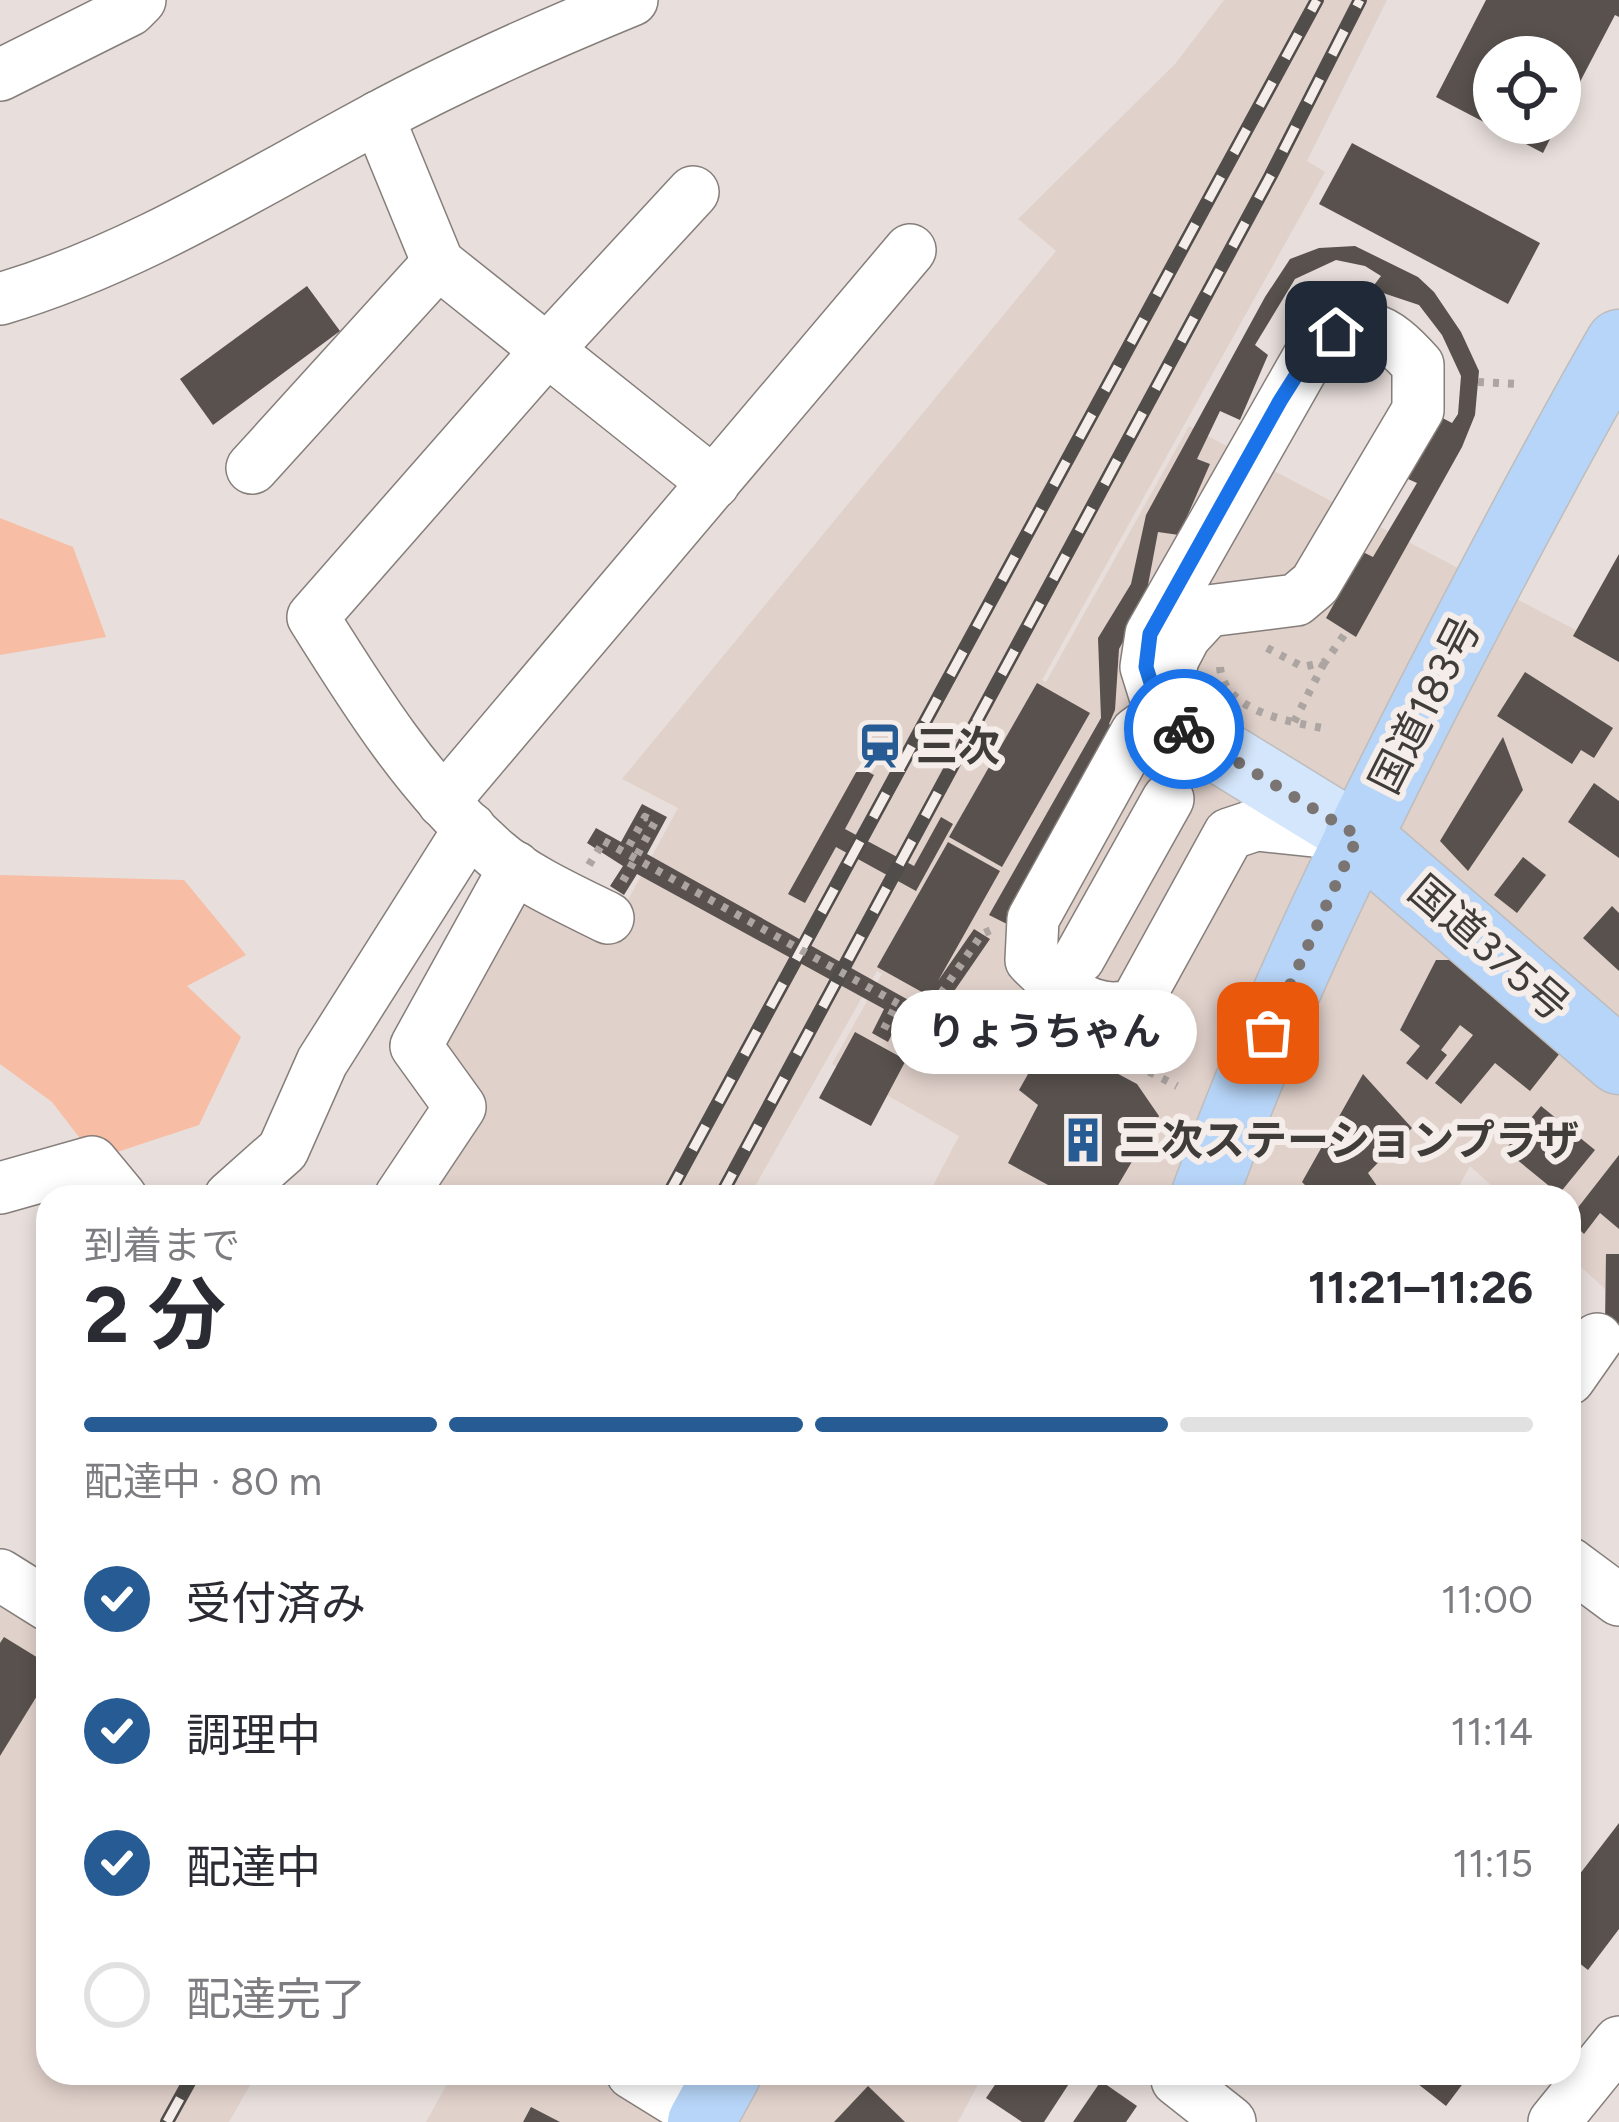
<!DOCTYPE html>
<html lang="ja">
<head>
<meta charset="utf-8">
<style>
  :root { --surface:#fff; --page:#f2f2f3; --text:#2b2b33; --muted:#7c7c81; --line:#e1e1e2; --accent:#265b93 }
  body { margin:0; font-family:Figtree,"Noto Sans JP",sans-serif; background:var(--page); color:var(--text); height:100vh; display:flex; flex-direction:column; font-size:45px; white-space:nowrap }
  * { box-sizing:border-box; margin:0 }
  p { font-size:39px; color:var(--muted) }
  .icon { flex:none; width:66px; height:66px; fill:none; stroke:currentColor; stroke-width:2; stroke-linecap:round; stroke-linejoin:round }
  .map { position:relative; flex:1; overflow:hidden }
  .sheet { position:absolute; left:36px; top:1185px; width:1545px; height:900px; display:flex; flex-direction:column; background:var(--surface); border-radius:36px; box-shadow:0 6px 18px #0003 }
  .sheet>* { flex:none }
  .tools { position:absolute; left:1473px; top:36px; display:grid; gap:24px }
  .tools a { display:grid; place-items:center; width:108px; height:108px; border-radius:50%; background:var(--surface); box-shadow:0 6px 18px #0003; font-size:60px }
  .pin { position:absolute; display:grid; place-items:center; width:102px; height:102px; color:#fff; margin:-51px; border-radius:24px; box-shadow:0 6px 18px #0006 }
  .courier { position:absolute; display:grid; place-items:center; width:120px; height:120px; margin:-60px; border:9px solid #1a73e8; border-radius:50%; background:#fff; color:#222; box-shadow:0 3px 15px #0007 }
  .bubble { position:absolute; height:84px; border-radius:42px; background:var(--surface); box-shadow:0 6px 18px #0003; font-size:39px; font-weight:700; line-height:84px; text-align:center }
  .summary em { font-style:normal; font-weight:700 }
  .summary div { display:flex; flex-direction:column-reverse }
  .summary { display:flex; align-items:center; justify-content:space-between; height:204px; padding:0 48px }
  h1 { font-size:78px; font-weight:700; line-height:90px }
  .bar { display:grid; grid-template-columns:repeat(4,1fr); gap:18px 12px; align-content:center; height:144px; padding:0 48px }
  .bar i { height:15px; border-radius:9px; background:var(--line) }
  .bar .on { background:var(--accent) }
  .bar p { grid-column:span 4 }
  ol { padding:0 48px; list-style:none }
  li { display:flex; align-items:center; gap:36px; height:132px }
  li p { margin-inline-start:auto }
  li .icon { padding:12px; border-radius:50%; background:var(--accent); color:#fff; stroke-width:4 }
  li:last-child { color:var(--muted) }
  li i { width:66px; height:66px; border:6px solid var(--line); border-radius:50% }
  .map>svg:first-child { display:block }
</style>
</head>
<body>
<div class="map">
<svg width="1619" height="2122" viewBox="0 0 1619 2122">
  <rect width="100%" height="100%" fill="#e8dfdc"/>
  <g fill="#e1d1cb">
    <path d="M 1224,0 L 1387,0 L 1307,161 L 1325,172 L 1042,680 L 1046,682 L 1189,426 L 1619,653 L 1619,1302 L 1569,1256 L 1569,1197 L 1504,1197 L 1470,1166 L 1453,1197 L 927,1197 L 959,1136 L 832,1064 L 882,974 L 877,971 L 749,1197 L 413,1197 L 472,1106 L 434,1045 L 514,896 L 604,944 L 678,808 L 622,779 L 1056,251 L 1018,219 L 1175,64 Z"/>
    <path d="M 0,1595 L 48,1627 L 48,2073 L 257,2073 L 229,2122 L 0,2122 Z"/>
    <path d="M 453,2073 L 984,2073 L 958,2122 L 426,2122 Z"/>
  </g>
  <g fill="#f7bda5">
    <path d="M 0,518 L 73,547 L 106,637 L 0,655 Z"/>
    <path d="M 0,875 L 184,880 L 246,955 L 187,986 L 241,1037 L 199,1125 L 96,1159 L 52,1102 L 0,1064 Z"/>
  </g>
  <g fill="#58514e">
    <path d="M 1486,0 L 1619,0 L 1619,17 L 1615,15 L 1560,120 L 1560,57 L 1494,57 L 1494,123 L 1558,123 L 1543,153 L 1436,97 Z"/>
    <path d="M 1352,143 L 1540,243 L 1508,304 L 1319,204 Z"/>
    <path d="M 1355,246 L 1418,277 L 1434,292 L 1461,332 L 1479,371 L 1475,415 L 1462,447 L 1356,637 L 1326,618 L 1363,552 L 1373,557 L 1417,483 L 1408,479 L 1433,413 L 1452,423 L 1458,414 L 1461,376 L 1442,335 L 1419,305 L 1371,289 L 1381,276 L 1365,266 L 1336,260 L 1295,279 L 1255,345 L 1268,355 L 1240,420 L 1220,411 L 1197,459 L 1210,464 L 1179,535 L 1158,532 L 1145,601 L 1119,649 L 1115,710 L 1109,724 L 1117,730 L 1009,925 L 989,915 L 1101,718 L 1098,638 L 1131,584 L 1146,515 L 1265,297 L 1290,259 L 1319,248 Z"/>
    <path d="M 307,286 L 340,331 L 213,425 L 180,379 Z"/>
    <path d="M 1619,554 L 1619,662 L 1573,636 Z"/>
    <path d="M 1525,672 L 1613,728 L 1594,758 L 1581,750 L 1572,764 L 1497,716 Z"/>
    <path d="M 1037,683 L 1090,713 L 1002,867 L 949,837 Z"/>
    <path d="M 1503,737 L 1523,790 L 1468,871 L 1440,841 Z"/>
    <path d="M 859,767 L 874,775 L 845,829 L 914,866 L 941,817 L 953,824 L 916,891 L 836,847 L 805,903 L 788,894 Z"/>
    <path d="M 1594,783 L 1619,801 L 1619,858 L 1568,822 Z"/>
    <path d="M 642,804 L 667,817 L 647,854 L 921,1007 L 929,996 L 877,967 L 948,842 L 1000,871 L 938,981 L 974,929 L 990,939 L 926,1032 L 900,1018 L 888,1042 L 872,1033 L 884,1009 L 637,874 L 624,895 L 610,886 L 623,866 L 587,843 L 596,828 L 621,842 Z"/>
    <path d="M 1523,857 L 1546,875 L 1517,913 L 1494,895 Z"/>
    <path d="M 1612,906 L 1619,913 L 1619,971 L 1583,938 Z"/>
    <path d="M 1436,960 L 1458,960 L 1564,1048 L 1530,1091 L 1495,1063 L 1461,1104 L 1435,1083 L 1473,1035 L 1460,1025 L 1441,1050 L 1447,1055 L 1427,1080 L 1406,1063 L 1420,1046 L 1400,1030 Z"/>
    <path d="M 855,1032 L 906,1060 L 871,1126 L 819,1098 Z"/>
    <path d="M 1049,1037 L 1137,1084 L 1159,1116 L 1111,1197 L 1070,1197 L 1008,1163 L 1038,1105 L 1019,1090 Z"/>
    <path d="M 1363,1074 L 1412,1128 L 1368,1173 L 1382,1193 L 1377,1197 L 1317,1197 L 1302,1182 Z"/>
    <path d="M 1541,1106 L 1595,1150 L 1559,1194 L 1505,1150 Z"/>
    <path d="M 1619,1155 L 1619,1229 L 1600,1213 L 1584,1234 L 1569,1219 Z"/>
    <path d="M 1606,1254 L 1619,1254 L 1619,1325 L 1605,1325 Z"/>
    <path d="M 4,1637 L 48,1664 L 48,1678 L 0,1756 L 0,1643 Z"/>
    <path d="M 1619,1823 L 1619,1929 L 1588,1970 L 1569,1955 L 1569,1888 Z"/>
    <path d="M 1003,2073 L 1076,2073 L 1044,2122 L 1022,2122 L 986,2098 Z"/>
    <path d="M 1404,2073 L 1471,2073 L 1446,2106 Z"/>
    <path d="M 1101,2081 L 1137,2106 L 1126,2122 L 1073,2122 Z"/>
    <path d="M 868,2086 L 905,2122 L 834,2122 Z"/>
    <path d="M 531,2107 L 560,2122 L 523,2122 Z"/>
  </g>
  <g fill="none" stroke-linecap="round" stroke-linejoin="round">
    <g stroke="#857e7b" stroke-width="54">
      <g id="minor">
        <path d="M 0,75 L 130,10 L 140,0"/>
        <path d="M 378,117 L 438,263 L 714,483"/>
        <path d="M 0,299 C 132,260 252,185 373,120 C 456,75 544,36 632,0"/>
        <path d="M 252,468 L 438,263"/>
        <path d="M 1161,715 L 1146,667 L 1151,634 L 1316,344 C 1362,315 1384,327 1418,365 L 1418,410 L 1315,584 L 1296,600 L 1208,611 L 1185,636 L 1173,659 L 1161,715 L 1136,733 L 1033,919 L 1031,960 C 1057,987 1098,1021 1136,1003 L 1229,834 L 1256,825 L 1351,835"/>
        <path d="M 443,802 L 910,250"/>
        <path d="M 608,918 C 574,901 523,878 495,853 C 419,786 366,702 313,617 L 548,349 L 693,192"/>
        <path d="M 1079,958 L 1168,799"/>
        <path d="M 0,1188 L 92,1162 L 121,1197"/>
        <path d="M 230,1197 L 283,1150 L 322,1062 L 470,828"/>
        <path d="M 400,1197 L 460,1107 L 416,1046 L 515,867"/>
        <path d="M 1569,1379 L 1597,1339"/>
        <path d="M 1569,1563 L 1619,1600"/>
        <path d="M 0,1575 L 48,1605"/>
        <path d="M 632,2073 L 711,2122"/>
        <path d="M 1182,2073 L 1177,2080 L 1230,2122"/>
        <path d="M 1554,2122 L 1619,2042"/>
      </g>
    </g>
    <g stroke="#bebdbc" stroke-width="66">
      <path id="major" d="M 1161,715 L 1358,836"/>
    </g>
    <g stroke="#bebdbc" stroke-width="69">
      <g id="highway">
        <path d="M 1358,836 L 1619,1061"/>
        <path d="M 1204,1197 C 1268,1019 1351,849 1437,681 C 1496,567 1555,454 1619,343"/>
        <path d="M 701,2122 L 728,2073"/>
      </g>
    </g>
    <g stroke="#aca5a2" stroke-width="8" stroke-dasharray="6 9" stroke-linecap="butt">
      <path d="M 1478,382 L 1517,384"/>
      <path d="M 1267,648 L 1303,667 L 1325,662 L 1347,631"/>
      <path d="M 1220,667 C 1224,711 1287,721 1322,728"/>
      <path d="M 1294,722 L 1324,663"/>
      <path d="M 589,865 L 604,841"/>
      <path d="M 623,881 L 655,822 L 645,817 L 625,853"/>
      <path d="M 924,1018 L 982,934 L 991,930"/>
      <path d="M 884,1029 L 897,1003"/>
      <path d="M 1109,1051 L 1177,1086"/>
    </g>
    <use href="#minor" stroke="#fff" stroke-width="51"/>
    <use href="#major" stroke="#d4e6fb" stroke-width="63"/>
    <use href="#highway" stroke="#b7d5f8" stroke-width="66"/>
    <g stroke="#504d4a" stroke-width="14">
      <g id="rail">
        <path d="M 667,1197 L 1317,0"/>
        <path d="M 720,1197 L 1271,175 L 1360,0"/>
        <path d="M 167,2122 L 194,2073"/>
      </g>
    </g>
    <use href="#rail" stroke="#f5ede9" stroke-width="9" stroke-dasharray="27" stroke-linecap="butt"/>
    <path stroke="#aca5a2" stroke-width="8" stroke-dasharray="6 9" stroke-linecap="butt" d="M 604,841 L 924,1018"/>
  </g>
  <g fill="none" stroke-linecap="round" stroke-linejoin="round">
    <path stroke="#7a7573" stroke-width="12" stroke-dasharray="0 21.6" d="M 1184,729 L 1358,836 L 1268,1033"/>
    <path stroke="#1a73e8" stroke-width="15" d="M 1184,729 L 1161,715 L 1146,667 L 1150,634 L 1280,401 L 1316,344 L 1336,332"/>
  </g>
  <defs>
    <g id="station-bare" transform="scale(3.6)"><path d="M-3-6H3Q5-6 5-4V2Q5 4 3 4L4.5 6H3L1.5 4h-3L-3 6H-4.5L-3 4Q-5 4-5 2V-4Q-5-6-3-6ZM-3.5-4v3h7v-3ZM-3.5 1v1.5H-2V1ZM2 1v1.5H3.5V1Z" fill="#265b93" stroke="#f5ede9" stroke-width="2.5" paint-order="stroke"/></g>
    <g id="building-bare" transform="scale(3.6)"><path d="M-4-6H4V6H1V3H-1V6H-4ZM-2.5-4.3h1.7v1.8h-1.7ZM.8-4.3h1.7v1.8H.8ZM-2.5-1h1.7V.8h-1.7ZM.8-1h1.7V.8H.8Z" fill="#265b93" stroke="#f5ede9" stroke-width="2.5" paint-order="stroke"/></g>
  </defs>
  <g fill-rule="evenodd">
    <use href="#station-bare" x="880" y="746"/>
    <use href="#building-bare" x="1083" y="1140"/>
  </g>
  <g text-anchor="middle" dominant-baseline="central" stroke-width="12" stroke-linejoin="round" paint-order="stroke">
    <g font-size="42" fill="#3f3c3a" stroke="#f5ede9">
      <text transform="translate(1425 705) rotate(-63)">国道183号</text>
      <text transform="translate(1489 948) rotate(41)">国道375号</text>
    </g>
    <g font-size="42" font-weight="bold" fill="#3f3c3a" stroke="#f5ede9" text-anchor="start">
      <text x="916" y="746">三次</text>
      <text x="1119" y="1140">三次ステーションプラザ</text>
    </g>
  </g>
</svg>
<div class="tools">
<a><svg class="icon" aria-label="locate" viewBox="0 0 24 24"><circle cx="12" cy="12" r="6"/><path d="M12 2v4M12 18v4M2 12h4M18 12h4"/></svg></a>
</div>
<div class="pin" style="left:1268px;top:1033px;background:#ea580c"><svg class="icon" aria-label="bag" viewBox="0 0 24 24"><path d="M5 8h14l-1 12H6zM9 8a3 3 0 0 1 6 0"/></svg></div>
<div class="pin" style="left:1336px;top:332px;background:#1f2937"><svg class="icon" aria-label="home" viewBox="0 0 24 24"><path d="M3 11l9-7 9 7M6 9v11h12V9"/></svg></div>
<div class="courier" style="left:1184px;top:729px"><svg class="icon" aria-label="bike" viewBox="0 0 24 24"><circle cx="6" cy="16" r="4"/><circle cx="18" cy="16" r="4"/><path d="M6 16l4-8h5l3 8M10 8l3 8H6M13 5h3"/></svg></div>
<div class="bubble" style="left:891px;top:990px;width:306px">りょうちゃん</div>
<section class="sheet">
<div class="summary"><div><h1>2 分</h1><p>到着まで</p></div><em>11:21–11:26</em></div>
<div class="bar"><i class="on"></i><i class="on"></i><i class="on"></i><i></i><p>配達中 · 80 m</p></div>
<ol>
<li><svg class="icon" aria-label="check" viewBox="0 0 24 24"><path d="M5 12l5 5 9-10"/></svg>受付済み<p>11:00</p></li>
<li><svg class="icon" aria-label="check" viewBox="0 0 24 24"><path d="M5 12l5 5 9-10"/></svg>調理中<p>11:14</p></li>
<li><svg class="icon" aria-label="check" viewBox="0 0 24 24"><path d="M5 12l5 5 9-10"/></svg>配達中<p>11:15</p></li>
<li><i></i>配達完了</li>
</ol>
</section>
</div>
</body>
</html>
